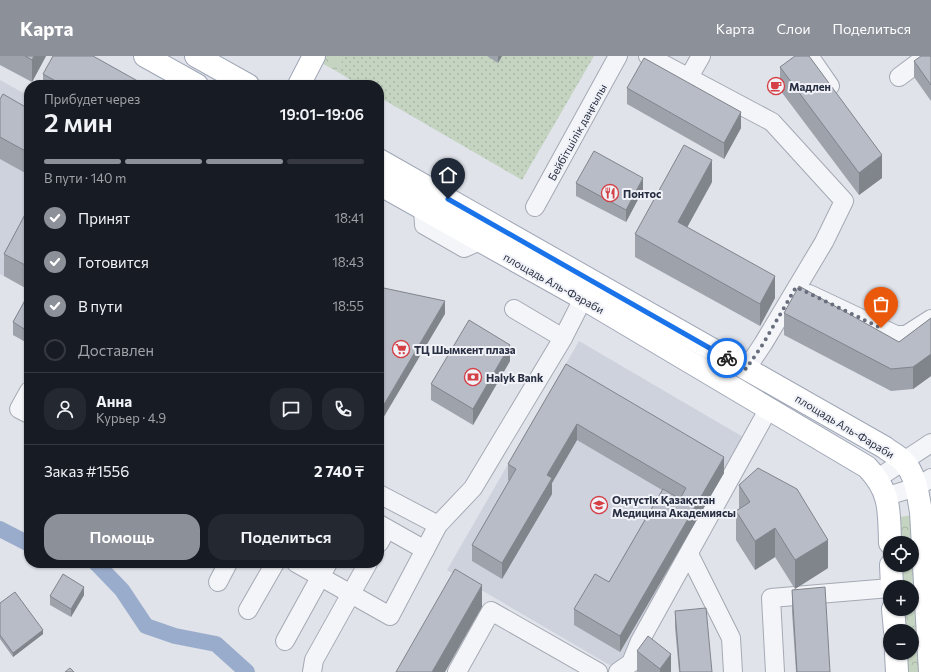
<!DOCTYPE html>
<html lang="ru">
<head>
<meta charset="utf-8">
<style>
  :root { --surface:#171b24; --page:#242831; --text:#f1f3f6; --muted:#9ea1a6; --line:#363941; --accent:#8c9099 }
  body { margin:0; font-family:Commissioner,sans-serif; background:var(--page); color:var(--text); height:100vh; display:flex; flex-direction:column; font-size:15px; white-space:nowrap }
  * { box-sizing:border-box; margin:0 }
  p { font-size:13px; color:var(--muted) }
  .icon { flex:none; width:22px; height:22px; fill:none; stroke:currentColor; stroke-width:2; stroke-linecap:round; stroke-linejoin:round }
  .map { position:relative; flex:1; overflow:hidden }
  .details { position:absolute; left:24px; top:24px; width:360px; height:488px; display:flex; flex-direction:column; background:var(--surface); border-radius:16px; box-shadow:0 1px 3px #0004 }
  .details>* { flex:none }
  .controls { position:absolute; left:883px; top:480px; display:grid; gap:8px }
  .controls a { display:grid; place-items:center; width:36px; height:36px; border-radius:50%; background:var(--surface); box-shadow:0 1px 3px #0004; font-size:20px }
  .pin { position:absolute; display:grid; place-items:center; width:34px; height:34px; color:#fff; margin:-41px -17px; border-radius:50% 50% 50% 0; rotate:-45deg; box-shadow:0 0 4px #0007 }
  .pin .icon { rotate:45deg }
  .courier { position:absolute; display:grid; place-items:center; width:40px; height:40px; margin:-20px; border:3px solid #1a73e8; border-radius:50%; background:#fff; color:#222; box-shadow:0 1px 5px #0007 }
  .overview em { font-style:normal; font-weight:600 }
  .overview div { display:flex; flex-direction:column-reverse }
  .overview { display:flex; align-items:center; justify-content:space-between; height:68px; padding:0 20px }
  h1 { font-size:26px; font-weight:600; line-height:30px }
  .bar { display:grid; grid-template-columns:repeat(4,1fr); gap:6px 4px; align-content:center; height:48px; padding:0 20px }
  .bar i { height:5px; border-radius:3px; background:var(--line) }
  .bar .on { background:var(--accent) }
  .bar p { grid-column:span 4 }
  .line { display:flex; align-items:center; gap:10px; padding:0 20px; border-top:1px solid var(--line) }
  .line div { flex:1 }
  .round { display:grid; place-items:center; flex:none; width:42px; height:42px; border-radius:16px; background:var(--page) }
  ol { padding:0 20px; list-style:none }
  li { display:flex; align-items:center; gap:12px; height:44px }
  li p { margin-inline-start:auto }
  li .icon { padding:4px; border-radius:50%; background:var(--accent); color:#fff; stroke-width:4 }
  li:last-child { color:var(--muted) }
  li i { width:22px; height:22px; border:2px solid var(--line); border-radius:50% }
  .action { display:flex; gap:8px; margin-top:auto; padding:8px 20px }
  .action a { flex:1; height:46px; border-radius:16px; background:var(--accent); color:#fff; font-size:16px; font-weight:600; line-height:46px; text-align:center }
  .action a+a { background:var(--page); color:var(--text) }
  header { display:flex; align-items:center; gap:24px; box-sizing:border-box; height:56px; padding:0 20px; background:var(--accent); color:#fff }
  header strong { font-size:19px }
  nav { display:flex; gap:22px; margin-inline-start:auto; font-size:14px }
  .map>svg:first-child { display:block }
</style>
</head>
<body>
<header>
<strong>Карта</strong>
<nav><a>Карта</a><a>Слои</a><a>Поделиться</a></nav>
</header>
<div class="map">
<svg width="931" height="616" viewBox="0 0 931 616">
  <defs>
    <pattern id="forest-crowns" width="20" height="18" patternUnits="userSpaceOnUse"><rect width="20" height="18" fill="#c4d4c1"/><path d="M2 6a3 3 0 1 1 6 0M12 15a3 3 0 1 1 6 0" fill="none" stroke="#a8b6a7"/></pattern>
    <pattern id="park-dots" width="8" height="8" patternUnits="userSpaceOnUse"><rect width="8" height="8" fill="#c4d4c1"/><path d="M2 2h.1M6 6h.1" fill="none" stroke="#a8b6a7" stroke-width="1.8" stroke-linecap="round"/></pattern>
  </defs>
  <rect width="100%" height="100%" fill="#e0e3ea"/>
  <g fill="#ced2dc">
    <path d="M 0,24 L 29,40 L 29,234 L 0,218 Z"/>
    <path d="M 579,285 L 750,385 L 618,614 L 447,514 Z"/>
  </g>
  <g fill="url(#forest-crowns)">
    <path d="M 319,0 L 345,0 L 336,15 L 316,4 Z"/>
    <path d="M 914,459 L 924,616 L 900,616 L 899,597 L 912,597 L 912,575 L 898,575 L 896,553 L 912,553 L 912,531 L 895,531 L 894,509 L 912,509 L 912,487 L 893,487 L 892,462 Z"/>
  </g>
  <path fill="url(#park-dots)" d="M 345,0 L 487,0 L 498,6 L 502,0 L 594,0 L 522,124 L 379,41 L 379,29 L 359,29 L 336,15 Z"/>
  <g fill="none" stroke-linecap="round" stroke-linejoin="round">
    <g stroke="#9aaccc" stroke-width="16">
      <path d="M 0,473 L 29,488"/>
      <path d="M 96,507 L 122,534 L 146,570 L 175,580 L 216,588 L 247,616"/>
    </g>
    <g stroke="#a5a9b4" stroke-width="20">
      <g id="minor">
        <path d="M 648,0 L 772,66 L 844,145 L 824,186 L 763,288 L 746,313"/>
        <path d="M 805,0 L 812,4 L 830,30"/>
        <path d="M 689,21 L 701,0"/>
        <path d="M 899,21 L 927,0"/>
        <path d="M 535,151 L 618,0"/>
        <path d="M 423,153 L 424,169 L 464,192 L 480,185"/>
        <path d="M 809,238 L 896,279 L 906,279 L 931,263"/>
        <path d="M 514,253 L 563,282"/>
        <path d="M 29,335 L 19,353 L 29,358"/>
        <path d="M 878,422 L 931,387"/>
        <path d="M 379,438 L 438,469"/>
        <path d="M 887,440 L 917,431 L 931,422"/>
        <path d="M 379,468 L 425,494"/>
        <path d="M 379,487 L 387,473"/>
        <path d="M 689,498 L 731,582 L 733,616"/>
        <path d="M 296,507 L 390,560 L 438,469 L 473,432 L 563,282 L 589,231"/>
        <path d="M 218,526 L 228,507"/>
        <path d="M 248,554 L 275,507"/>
        <path d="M 285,585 L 328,507"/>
        <path d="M 312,616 L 314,604 L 368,507"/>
        <path d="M 457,616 L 491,555 L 598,616"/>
        <path d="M 618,616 L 631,607 L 640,585 L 769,352"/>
        <path d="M 775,616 L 771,542 L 890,532"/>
      </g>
    </g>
    <g stroke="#9fa6b6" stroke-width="24">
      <g id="major">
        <path d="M 145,0 L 197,29"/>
        <path d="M 196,0 L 248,29"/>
        <path d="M 299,29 L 314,0"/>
        <path d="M 379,104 L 884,391 C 890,396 899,400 904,406 C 916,419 918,439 921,456 L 930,616"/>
        <path d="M 379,128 L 584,243 L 867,411 C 891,436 889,454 890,487"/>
        <path d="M 891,509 L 892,531"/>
        <path d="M 893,553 L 895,575"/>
        <path d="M 896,597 L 897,616"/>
      </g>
    </g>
    <use href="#minor" stroke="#f3f5f8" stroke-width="18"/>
    <use href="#major" stroke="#fff" stroke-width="22"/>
  </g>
  <g fill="#9da2ab">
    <path d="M 0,0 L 46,0 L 32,26 L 0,9 Z"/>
    <path d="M 487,0 L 502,0 L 498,7 Z"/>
    <path d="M 931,0 L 931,45 L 914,21 L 914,5 Z"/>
    <path d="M 780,11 L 882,122 L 859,139 L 780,34 Z"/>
    <path d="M 43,18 L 143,29 L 43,29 Z"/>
    <path d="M 627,32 L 741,72 L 724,103 L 627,48 Z"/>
    <path d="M 0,43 L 29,53 L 29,119 L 0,103 Z"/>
    <path d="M 712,126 L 687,171 L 775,242 L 760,270 L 635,201 L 635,178 Z"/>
    <path d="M 576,127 L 643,134 L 626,166 L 576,140 Z"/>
    <path d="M 29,151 L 29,234 L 4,220 L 4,198 Z"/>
    <path d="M 29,237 L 29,288 L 13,279 L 13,266 Z"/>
    <path d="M 784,257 L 899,286 L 931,262 L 931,320 L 913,333 L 891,335 L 784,279 Z"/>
    <path d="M 510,305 L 473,369 L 431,344 L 431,328 Z"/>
    <path d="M 566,308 L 724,417 L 620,596 L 574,569 L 574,553 L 609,526 L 662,434 L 577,384 L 552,427 L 552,438 L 502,523 L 472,505 L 472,489 L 509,425 L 508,424 L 508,408 Z"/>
    <path d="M 739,429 L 828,512 L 795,533 L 775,501 L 755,514 L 736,484 L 736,455 L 739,453 Z"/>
    <path d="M 792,534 L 830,616 L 796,616 L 792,556 Z"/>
    <path d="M 84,539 L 71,561 L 50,549 L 50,540 Z"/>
    <path d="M 0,547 L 43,578 L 13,601 L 0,583 Z"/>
    <path d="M 675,555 L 712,616 L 679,616 L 675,571 Z"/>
    <path d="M 637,595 L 671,616 L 637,616 Z"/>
  </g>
  <g fill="#80848b">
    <path d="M 34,0 L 46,0 L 32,26 L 32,4 Z"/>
    <path d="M 498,0 L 502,0 L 498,7 Z"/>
    <path d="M 741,56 L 741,72 L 724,103 L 724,87 Z"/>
    <path d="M 882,99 L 882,122 L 859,139 L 859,117 Z"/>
    <path d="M 712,104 L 712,126 L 678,188 L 678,166 Z"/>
    <path d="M 643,122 L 643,134 L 626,166 L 626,154 Z"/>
    <path d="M 775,220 L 775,242 L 760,270 L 760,248 Z"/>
    <path d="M 445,245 L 445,258 L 379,369 L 379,357 Z"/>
    <path d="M 510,289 L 510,305 L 473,369 L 473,353 Z"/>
    <path d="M 931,298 L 931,320 L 913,333 L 913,311 Z"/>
    <path d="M 577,368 L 577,384 L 552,427 L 552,438 L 502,523 L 502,507 L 547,419 Z"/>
    <path d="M 724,401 L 724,417 L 620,596 L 620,580 Z"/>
    <path d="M 775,472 L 775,501 L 755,514 L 755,485 Z"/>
    <path d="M 828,484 L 828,512 L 795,533 L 795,504 Z"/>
    <path d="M 482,529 L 482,551 L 445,616 L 432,616 Z"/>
    <path d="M 84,531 L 84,539 L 71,561 L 71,553 Z"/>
    <path d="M 43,574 L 43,578 L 13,601 L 13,597 Z"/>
    <path d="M 671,598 L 671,616 L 660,616 L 660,613 Z"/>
  </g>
  <g fill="#b7bcc7" stroke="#80848b">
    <path d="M 25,0 L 34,0 L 32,4 Z"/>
    <path d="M 53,0 L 93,0 L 143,28 L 143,29 L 63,29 L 43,18 Z"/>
    <path d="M 795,0 L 809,0 L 882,99 L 859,117 L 780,11 Z"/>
    <path d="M 921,0 L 931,0 L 931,29 L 914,5 Z"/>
    <path d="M 644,2 L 741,56 L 724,87 L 627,32 Z"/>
    <path d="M 3,38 L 29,53 L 29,97 L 0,81 L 0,43 Z"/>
    <path d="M 684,89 L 712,104 L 678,166 L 775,220 L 760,248 L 635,178 Z"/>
    <path d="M 594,95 L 643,122 L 626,154 L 576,127 Z"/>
    <path d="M 29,151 L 29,211 L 4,198 Z"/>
    <path d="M 799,230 L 899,286 L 931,262 L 931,298 L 913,311 L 891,313 L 784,257 Z"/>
    <path d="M 379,231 L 445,245 L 379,357 Z"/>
    <path d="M 29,237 L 29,276 L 13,266 Z"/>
    <path d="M 469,264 L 510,289 L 473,353 L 431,328 Z"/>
    <path d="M 566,308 L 724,401 L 620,580 L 574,553 L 595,518 L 609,526 L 663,433 L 680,443 L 686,432 L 577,368 L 547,419 L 552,422 L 502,507 L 472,489 L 516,413 L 508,408 Z"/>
    <path d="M 758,412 L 797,433 L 828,484 L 795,504 L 775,472 L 755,485 L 736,455 L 750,446 L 739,429 Z"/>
    <path d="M 455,513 L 482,529 L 432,616 L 396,616 Z"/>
    <path d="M 63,518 L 84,531 L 71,553 L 50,540 Z"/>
    <path d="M 825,531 L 830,616 L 797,616 L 792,534 Z"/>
    <path d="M 15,536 L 43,574 L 13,597 L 0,579 L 0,547 Z"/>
    <path d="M 706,552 L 712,616 L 680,616 L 675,555 Z"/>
    <path d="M 648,580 L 671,598 L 660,613 L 637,595 Z"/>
    <path d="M 70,612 L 74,616 L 65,616 Z"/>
  </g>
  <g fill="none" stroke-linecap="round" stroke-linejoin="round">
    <path stroke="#686e7d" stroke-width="4" stroke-dasharray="0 7.2" d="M 727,302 L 746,313 L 763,288 L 796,231 L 881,272"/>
    <path stroke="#1a73e8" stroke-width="5" d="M 448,143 L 727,302"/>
  </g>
  <defs>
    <g id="cafe-ring" transform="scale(0.9)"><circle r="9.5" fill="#f0f2f7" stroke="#d44046" stroke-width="1.5"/><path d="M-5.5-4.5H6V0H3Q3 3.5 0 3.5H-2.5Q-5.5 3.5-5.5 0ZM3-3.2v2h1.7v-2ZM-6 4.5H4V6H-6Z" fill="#d44046"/></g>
    <g id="restaurant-ring" transform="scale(0.9)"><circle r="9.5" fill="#f0f2f7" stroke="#d44046" stroke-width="1.5"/><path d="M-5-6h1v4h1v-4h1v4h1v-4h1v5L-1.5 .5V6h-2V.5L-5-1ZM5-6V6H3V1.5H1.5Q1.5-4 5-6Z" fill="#d44046"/></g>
    <g id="supermarket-ring" transform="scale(0.9)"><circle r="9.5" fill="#f0f2f7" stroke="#d44046" stroke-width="1.5"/><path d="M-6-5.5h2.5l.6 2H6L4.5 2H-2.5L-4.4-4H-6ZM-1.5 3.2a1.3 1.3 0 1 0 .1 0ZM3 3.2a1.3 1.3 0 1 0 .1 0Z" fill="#d44046"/></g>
    <g id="bank-ring" transform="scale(0.9)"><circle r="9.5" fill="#f0f2f7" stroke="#d44046" stroke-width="1.5"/><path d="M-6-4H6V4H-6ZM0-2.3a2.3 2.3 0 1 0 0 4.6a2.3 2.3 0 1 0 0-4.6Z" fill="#d44046"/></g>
    <g id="university-ring" transform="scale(0.9)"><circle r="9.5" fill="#f0f2f7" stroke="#d44046" stroke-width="1.5"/><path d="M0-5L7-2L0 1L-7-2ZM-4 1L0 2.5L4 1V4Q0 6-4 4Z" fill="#d44046"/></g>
  </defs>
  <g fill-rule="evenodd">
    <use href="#cafe-ring" x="776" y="30"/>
    <use href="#restaurant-ring" x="610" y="137"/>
    <use href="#supermarket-ring" x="401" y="293"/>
    <use href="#bank-ring" x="473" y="321"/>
    <use href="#university-ring" x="599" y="449"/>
  </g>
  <g text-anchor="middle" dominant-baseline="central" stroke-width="4" stroke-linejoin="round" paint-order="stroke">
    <g font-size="11" font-weight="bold" fill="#282f42" stroke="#f0f2f7" text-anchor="start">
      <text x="789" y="30">Мадлен</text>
      <text x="623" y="137">Понтос</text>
      <text x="414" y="293">ТЦ Шымкент плаза</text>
      <text x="486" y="321">Halyk Bank</text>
      <text x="612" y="443">Оңтүстік Қазақстан<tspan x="612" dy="13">Медицина Академиясы</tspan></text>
    </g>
    <g font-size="11" fill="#282f42" stroke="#f0f2f7">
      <text transform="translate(577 76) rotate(-61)">Бейбітшілік даңғылы</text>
      <text transform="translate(554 227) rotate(29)">площадь Аль-Фараби</text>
      <text transform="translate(845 370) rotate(31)">площадь Аль-Фараби</text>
    </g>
  </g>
</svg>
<div class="controls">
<a><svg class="icon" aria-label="locate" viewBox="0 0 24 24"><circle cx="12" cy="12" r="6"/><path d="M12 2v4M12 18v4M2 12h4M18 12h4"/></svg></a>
<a>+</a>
<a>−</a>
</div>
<div class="pin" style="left:881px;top:272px;background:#ea580c"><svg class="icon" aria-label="bag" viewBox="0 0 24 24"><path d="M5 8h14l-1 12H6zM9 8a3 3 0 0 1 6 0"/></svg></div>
<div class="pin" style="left:448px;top:143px;background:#1f2937"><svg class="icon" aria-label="home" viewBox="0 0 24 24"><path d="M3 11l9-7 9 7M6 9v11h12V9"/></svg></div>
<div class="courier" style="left:727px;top:302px"><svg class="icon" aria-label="bike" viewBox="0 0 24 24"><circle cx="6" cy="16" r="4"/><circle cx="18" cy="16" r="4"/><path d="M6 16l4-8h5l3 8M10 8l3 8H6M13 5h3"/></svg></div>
<section class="details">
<div class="overview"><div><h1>2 мин</h1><p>Прибудет через</p></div><em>19:01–19:06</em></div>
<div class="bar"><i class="on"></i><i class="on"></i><i class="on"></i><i></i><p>В пути · 140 m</p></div>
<ol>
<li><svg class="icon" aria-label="check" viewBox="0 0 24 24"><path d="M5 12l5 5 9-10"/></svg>Принят<p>18:41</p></li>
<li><svg class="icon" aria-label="check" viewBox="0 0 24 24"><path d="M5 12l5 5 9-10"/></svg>Готовится<p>18:43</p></li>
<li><svg class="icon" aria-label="check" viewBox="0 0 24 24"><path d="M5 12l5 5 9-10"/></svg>В пути<p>18:55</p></li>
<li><i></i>Доставлен</li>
</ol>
<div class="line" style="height:72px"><a class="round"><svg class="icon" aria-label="person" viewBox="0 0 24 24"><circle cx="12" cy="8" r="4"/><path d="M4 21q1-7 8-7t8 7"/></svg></a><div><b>Анна</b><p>Курьер · 4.9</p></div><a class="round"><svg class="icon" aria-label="chat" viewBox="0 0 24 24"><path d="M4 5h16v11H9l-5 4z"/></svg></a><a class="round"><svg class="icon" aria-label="phone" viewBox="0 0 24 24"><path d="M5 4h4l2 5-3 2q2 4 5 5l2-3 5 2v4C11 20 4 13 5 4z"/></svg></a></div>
<div class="line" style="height:52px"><div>Заказ #1556</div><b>2 740 ₸</b></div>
<div class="action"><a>Помощь</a><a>Поделиться</a></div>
</section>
</div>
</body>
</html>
